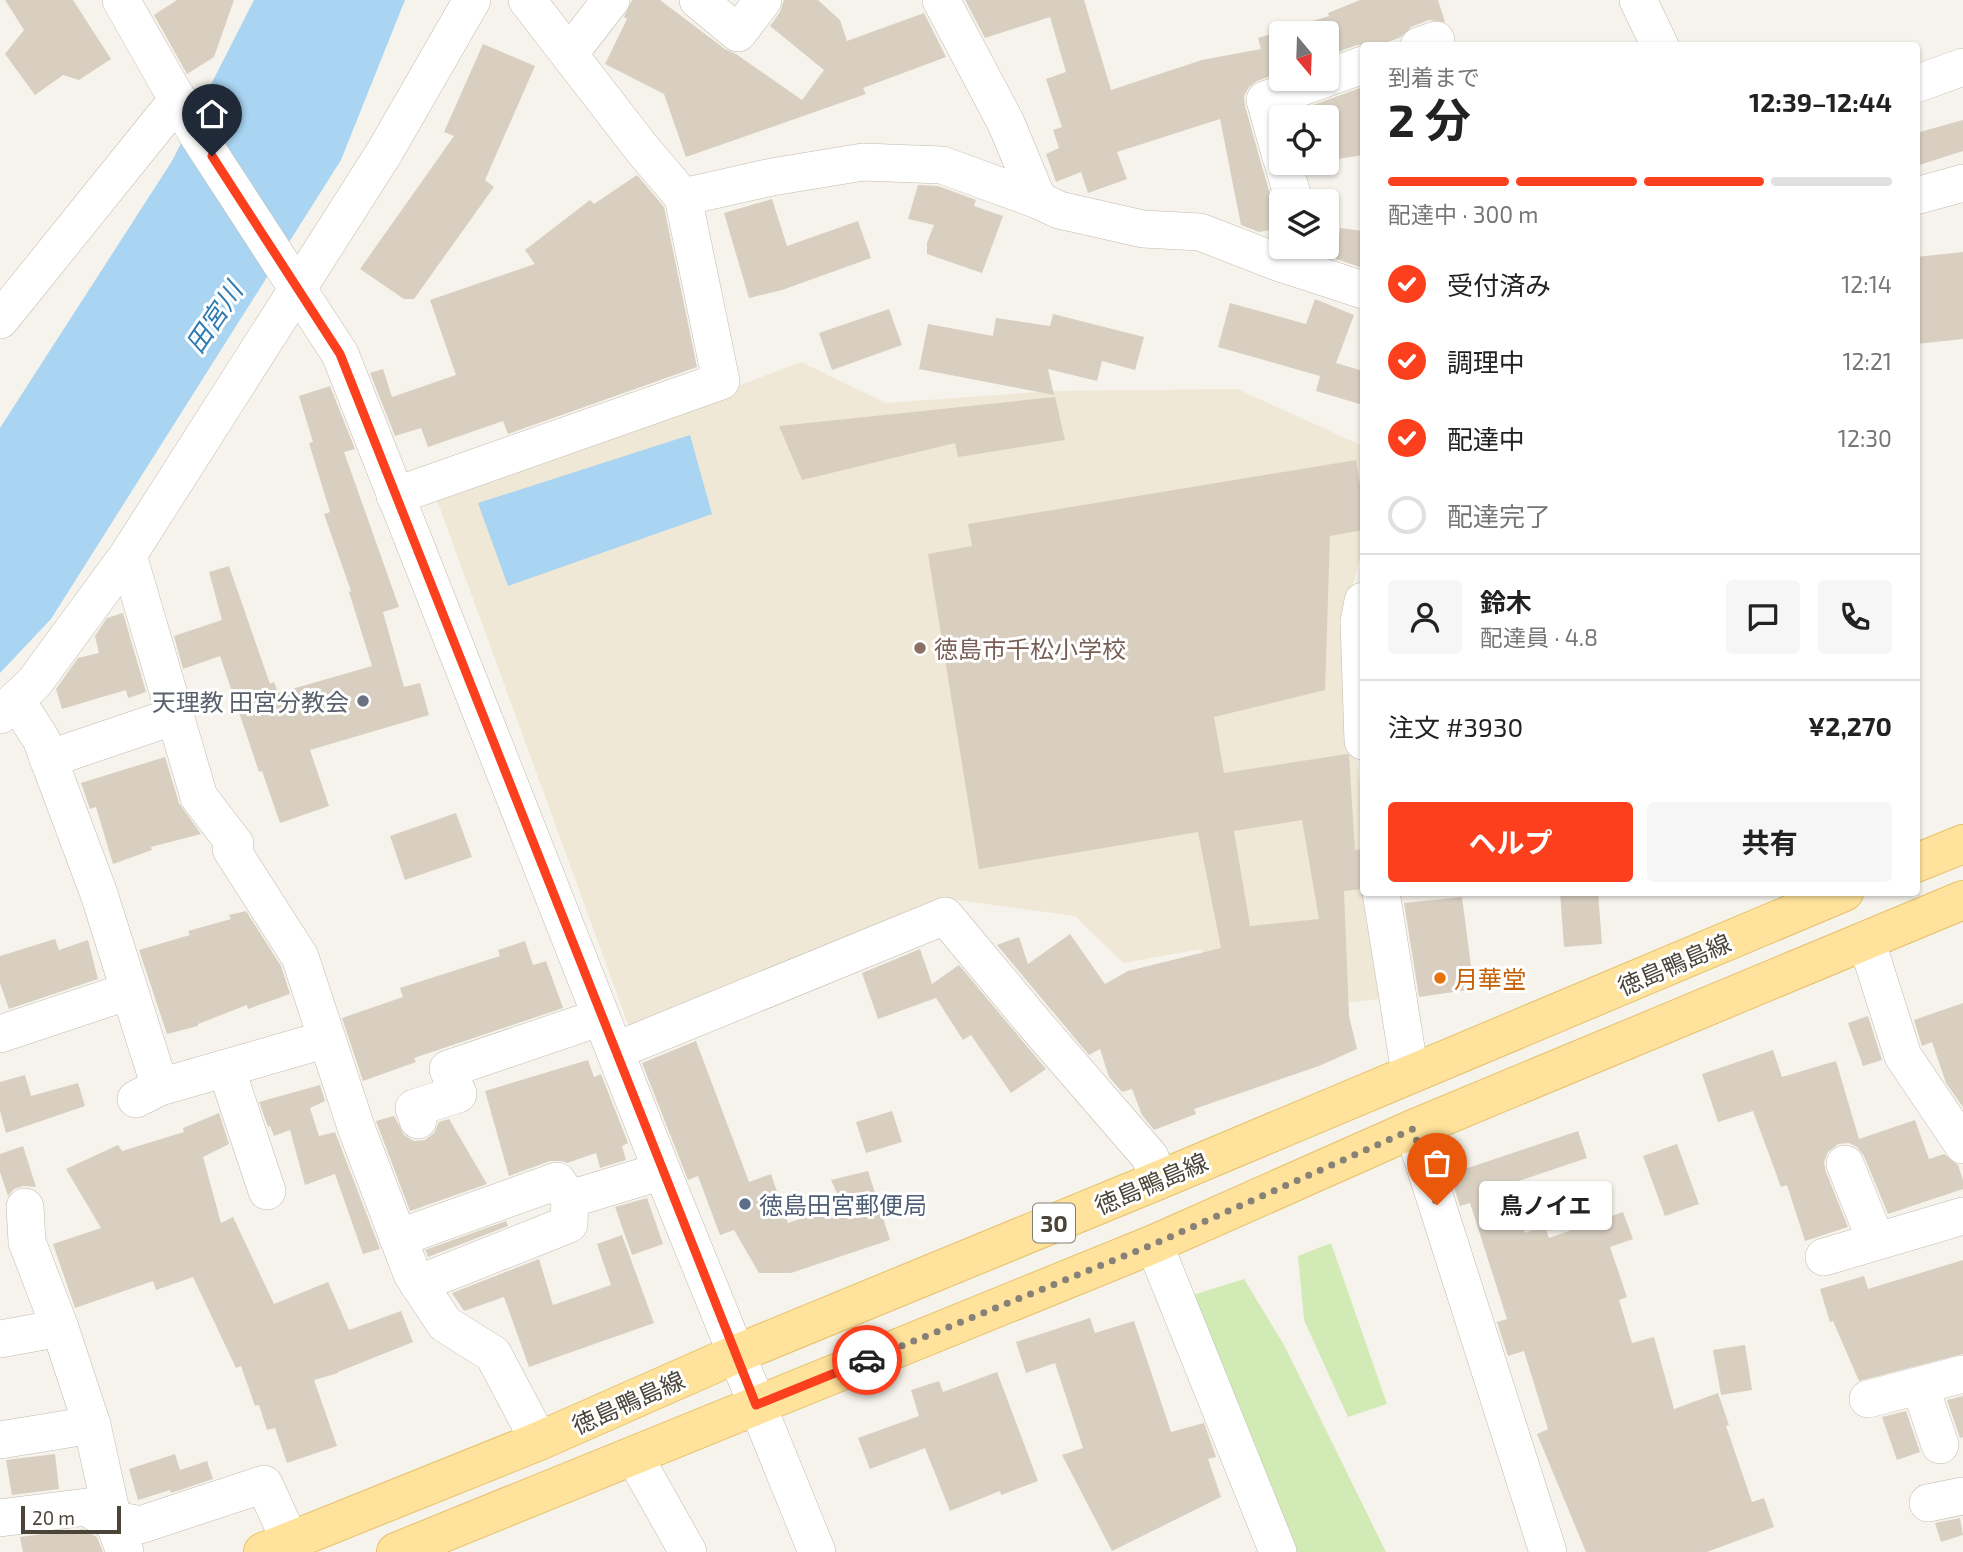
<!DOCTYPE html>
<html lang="ja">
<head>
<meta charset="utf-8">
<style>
  :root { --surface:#fff; --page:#f6f6f6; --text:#222; --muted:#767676; --line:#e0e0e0; --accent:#fc3f1d }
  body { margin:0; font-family:"Exo 2","Noto Sans JP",sans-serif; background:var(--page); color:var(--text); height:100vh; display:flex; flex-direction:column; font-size:26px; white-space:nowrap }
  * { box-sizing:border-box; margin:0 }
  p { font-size:23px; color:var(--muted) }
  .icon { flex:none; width:38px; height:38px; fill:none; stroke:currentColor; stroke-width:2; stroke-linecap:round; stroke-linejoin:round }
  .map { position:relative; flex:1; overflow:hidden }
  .side { position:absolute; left:1360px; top:42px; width:560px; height:854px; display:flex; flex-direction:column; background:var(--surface); border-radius:7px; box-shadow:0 2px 5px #0004 }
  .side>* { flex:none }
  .needle { width:46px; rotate:161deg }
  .tools { position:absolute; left:1269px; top:21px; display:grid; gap:14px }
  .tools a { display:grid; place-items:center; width:70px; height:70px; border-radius:7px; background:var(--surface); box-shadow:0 2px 5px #0004; font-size:35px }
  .scale { position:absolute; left:21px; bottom:18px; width:100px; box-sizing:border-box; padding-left:7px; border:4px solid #4b4439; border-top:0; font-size:19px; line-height:24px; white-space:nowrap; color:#4b4439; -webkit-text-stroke:5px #fff; paint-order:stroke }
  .pin { position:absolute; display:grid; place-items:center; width:60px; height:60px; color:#fff; margin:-72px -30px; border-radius:50% 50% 50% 0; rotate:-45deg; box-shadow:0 0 7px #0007 }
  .pin .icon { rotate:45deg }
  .courier { position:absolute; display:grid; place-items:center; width:70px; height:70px; margin:-35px; border:5px solid #fc3f1d; border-radius:50%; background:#fff; color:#222; box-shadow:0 2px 9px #0007 }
  .bubble { position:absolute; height:49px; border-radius:7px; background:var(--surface); box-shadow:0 2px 5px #0004; font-size:23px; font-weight:700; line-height:49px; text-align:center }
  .overview em { font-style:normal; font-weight:700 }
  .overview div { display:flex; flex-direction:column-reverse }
  .overview { display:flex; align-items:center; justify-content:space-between; height:119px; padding:0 28px }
  h1 { font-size:46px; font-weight:700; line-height:52px }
  .bar { display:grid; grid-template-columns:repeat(4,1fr); gap:10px 7px; align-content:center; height:84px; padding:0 28px }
  .bar i { height:9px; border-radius:5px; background:var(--line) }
  .bar .current { background:var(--accent) }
  .bar p { grid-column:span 4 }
  .line { display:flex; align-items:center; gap:18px; padding:0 28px; border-top:2px solid var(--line) }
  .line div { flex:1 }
  .round { display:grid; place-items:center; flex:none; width:74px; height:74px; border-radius:7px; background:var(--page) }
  ol { padding:0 28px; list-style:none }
  li { display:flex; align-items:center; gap:21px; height:77px }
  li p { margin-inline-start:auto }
  li .icon { padding:7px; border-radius:50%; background:var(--accent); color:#fff; stroke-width:4 }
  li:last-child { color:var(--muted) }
  li i { width:38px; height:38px; border:4px solid var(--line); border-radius:50% }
  .action { display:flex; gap:14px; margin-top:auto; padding:14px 28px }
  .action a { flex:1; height:80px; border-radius:7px; background:var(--accent); color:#fff; font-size:28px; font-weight:700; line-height:80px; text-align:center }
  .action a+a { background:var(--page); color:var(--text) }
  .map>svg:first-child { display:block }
</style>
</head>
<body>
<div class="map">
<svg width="1963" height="1552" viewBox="0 0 1963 1552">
  <rect width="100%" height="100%" fill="#f6f3ec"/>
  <path fill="#efe8d6" d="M 801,362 L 886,403 L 1052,391 L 1237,389 L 1363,446 L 1363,544 L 1351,593 L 1347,704 L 1363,801 L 1363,892 L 1371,893 L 1379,999 L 1220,1017 L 1201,949 L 1123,963 L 1075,916 L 950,899 L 629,1027 L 437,500 Z"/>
  <g fill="#d2eab5">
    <path d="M 1331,1243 L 1387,1404 L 1348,1417 L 1304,1320 L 1298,1256 Z"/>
    <path d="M 1244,1279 L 1284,1345 L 1386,1552 L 1296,1552 L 1193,1295 Z"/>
  </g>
  <g fill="#a9d4f2">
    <path d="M 254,0 L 405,0 L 341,160 L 51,619 L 0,673 L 0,428 L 172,161 Z"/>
    <path d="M 690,435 L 712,514 L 508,586 L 478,503 Z"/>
  </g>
  <g fill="#d8cfc1" fill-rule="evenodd">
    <path d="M 5,0 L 73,0 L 111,59 L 79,80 L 63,75 L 35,95 L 5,54 L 24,30 Z"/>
    <path d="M 177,0 L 234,0 L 214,57 L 187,74 L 154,15 Z"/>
    <path d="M 632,0 L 660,0 L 725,49 L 736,54 L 802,100 L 824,70 L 770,26 L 780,12 L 784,0 L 818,0 L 840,20 L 847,41 L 924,13 L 946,57 L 863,88 L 866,94 L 686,157 L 664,94 L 605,64 L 627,19 L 624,17 Z"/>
    <path d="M 965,0 L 1084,0 L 1111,90 L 1202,60 L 1261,49 L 1258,38 L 1329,16 L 1328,13 L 1360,0 L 1438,0 L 1445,22 L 1429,20 L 1411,27 L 1401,37 L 1378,46 L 1357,45 L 1326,56 L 1326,33 L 1281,33 L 1281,72 L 1257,81 L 1249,87 L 1244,96 L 1245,106 L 1261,163 L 1274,207 L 1281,221 L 1281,228 L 1259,232 L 1241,225 L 1220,119 L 1117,152 L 1127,179 L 1088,193 L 1081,172 L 1056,182 L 1046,154 L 1059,148 L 1053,130 L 1062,127 L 1046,79 L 1066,72 L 1050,17 L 985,38 Z"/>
    <path d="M 483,44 L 535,66 L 485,180 L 494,187 L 414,299 L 404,299 L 360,269 L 454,136 L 444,132 Z"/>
    <path d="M 1363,87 L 1363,155 L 1326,161 L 1326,117 L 1292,117 L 1291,113 Z"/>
    <path d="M 1963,120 L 1963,151 L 1916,166 L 1916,133 Z"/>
    <path d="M 637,175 L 664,207 L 697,367 L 508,434 L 503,421 L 428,447 L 421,428 L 395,436 L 370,373 L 383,369 L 392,397 L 456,375 L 430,300 L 535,264 L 525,250 L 590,200 L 594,204 Z"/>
    <path d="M 918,185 L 938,186 L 976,200 L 974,206 L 1003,216 L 982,273 L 927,254 L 927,243 L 934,225 L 908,219 Z"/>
    <path d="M 772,199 L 787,246 L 858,221 L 871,258 L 782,290 L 749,298 L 724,213 Z"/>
    <path d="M 1340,228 L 1363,231 L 1363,268 L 1336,259 Z"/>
    <path d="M 1963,252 L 1963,339 L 1916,344 L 1916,257 Z"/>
    <path d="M 1315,299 L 1354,315 L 1336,363 L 1363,371 L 1363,405 L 1316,391 L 1320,376 L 1218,347 L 1230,303 L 1306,324 Z"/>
    <path d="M 889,309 L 902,345 L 832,370 L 819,333 Z"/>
    <path d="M 1053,314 L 1144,337 L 1135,370 L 1102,361 L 1097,381 L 1048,369 L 1054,395 L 919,369 L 928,324 L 993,336 L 996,318 L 1050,326 Z"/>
    <path d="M 330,386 L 355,449 L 344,452 L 399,607 L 383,612 L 404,687 L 420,683 L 429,715 L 310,750 L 329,806 L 280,823 L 262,771 L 259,772 L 220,656 L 183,669 L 174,636 L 222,620 L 209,572 L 229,566 L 270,684 L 274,682 L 278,693 L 372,666 L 349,592 L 351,591 L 324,514 L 330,512 L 309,443 L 313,442 L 299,396 Z"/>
    <path d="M 1055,397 L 1065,440 L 958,457 L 955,443 L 802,480 L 779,426 Z"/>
    <path d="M 1356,460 L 1363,503 L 1363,530 L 1330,536 L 1325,690 L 1214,717 L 1224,773 L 1347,754 L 1349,755 L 1355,850 L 1363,849 L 1363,882 L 1361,889 L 1344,891 L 1349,1016 L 1357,1049 L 1319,1066 L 1194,1109 L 1196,1114 L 1154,1130 L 1142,1115 L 1132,1089 L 1122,1092 L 1109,1077 L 1100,1049 L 1089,1055 L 997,945 L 1019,937 L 1028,964 L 1070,934 L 1105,984 L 1128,971 L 1221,948 L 1198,832 L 979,869 L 928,554 L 972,546 L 968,524 ZM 1302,820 L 1319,919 L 1250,926 L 1234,831 Z"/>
    <path d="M 123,613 L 146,692 L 128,698 L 126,690 L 62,709 L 56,689 L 78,658 L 99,653 L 95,636 L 107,618 Z"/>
    <path d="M 165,757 L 179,803 L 201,834 L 151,847 L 152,850 L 113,864 L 96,807 L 90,809 L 81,783 Z"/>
    <path d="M 456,813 L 472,857 L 405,880 L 390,836 Z"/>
    <path d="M 1560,892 L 1598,892 L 1602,944 L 1564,947 Z"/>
    <path d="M 1462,897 L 1474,989 L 1419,997 L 1404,903 Z"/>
    <path d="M 246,911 L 281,966 L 290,994 L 248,1009 L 247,1005 L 198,1024 L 198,1026 L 167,1034 L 139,950 L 190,935 L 188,931 L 231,919 L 229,915 Z"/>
    <path d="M 55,939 L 59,950 L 88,940 L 98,979 L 9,1009 L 0,983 L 0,956 Z"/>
    <path d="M 525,941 L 533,965 L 546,961 L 563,1008 L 414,1058 L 416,1062 L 363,1081 L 342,1018 L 403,997 L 400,988 L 500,956 L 498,950 Z"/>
    <path d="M 920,949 L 932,984 L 959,965 L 1046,1069 L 1011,1093 L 971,1035 L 963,1040 L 936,998 L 878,1019 L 862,973 Z"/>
    <path d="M 1963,1003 L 1963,1107 L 1946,1083 L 1932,1042 L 1922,1046 L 1914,1020 Z"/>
    <path d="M 1868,1016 L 1882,1060 L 1863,1066 L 1848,1023 Z"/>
    <path d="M 696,1041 L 749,1182 L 771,1174 L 788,1223 L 842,1204 L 831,1180 L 868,1171 L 890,1240 L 791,1273 L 759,1273 L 734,1230 L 720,1235 L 698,1176 L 688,1180 L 642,1063 Z"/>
    <path d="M 1773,1050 L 1782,1077 L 1836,1061 L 1859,1139 L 1915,1120 L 1929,1159 L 1944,1154 L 1958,1165 L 1963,1180 L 1963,1189 L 1888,1214 L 1864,1156 L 1857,1147 L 1849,1143 L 1838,1144 L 1828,1152 L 1824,1162 L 1826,1172 L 1848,1227 L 1805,1241 L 1787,1185 L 1781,1187 L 1753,1111 L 1718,1122 L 1702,1074 Z"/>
    <path d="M 588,1060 L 594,1077 L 601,1074 L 628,1143 L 622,1146 L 626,1160 L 600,1168 L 596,1153 L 567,1163 L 562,1161 L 550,1161 L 509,1176 L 485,1091 Z"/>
    <path d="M 25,1075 L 31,1096 L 78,1083 L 85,1106 L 6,1133 L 0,1111 L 0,1082 Z"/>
    <path d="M 320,1085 L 325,1101 L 310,1108 L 319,1136 L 335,1132 L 380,1249 L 363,1254 L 335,1174 L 305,1185 L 290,1130 L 274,1136 L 270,1126 L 268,1127 L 259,1102 Z"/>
    <path d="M 892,1111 L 902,1142 L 866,1153 L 856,1122 Z"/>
    <path d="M 219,1113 L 229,1144 L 203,1157 L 221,1223 L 233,1217 L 274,1304 L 328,1282 L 349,1330 L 401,1311 L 413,1342 L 338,1372 L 338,1373 L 314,1380 L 337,1446 L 287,1463 L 275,1428 L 267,1430 L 259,1405 L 255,1406 L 241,1366 L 236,1368 L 193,1277 L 156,1290 L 153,1281 L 75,1308 L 53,1244 L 101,1228 L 66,1169 L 118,1145 L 122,1151 L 184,1132 L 183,1128 Z"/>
    <path d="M 394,1116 L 404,1135 L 414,1141 L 425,1140 L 434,1133 L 439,1122 L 449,1119 L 487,1184 L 410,1211 L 376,1121 Z"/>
    <path d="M 1578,1131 L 1587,1158 L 1510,1184 L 1525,1233 L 1545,1226 L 1549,1238 L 1623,1212 L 1633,1239 L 1610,1247 L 1627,1297 L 1619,1300 L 1632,1343 L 1654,1337 L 1674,1409 L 1718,1393 L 1729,1425 L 1726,1426 L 1752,1502 L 1764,1498 L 1774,1527 L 1707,1552 L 1586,1552 L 1537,1434 L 1548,1429 L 1524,1351 L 1508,1356 L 1497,1322 L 1507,1319 L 1470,1203 L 1460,1206 L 1450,1174 Z"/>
    <path d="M 1677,1144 L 1699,1204 L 1665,1216 L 1643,1156 Z"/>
    <path d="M 23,1146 L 36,1187 L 23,1186 L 14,1189 L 8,1196 L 0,1172 L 0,1154 Z"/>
    <path d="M 647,1198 L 663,1244 L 632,1255 L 615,1207 Z"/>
    <path d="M 506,1221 L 508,1226 L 428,1257 L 425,1250 Z"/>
    <path d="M 622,1235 L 654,1323 L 529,1367 L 504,1297 L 464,1311 L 452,1293 L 539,1259 L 553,1305 L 611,1285 L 597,1244 Z"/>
    <path d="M 1963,1260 L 1963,1354 L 1859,1381 L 1833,1321 L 1830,1322 L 1820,1289 L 1864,1276 L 1868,1289 Z"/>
    <path d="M 1090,1318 L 1095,1333 L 1134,1321 L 1171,1432 L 1204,1423 L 1216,1457 L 1208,1459 L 1221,1497 L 1112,1551 L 1062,1455 L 1083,1448 L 1055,1363 L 1026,1373 L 1016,1342 Z"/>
    <path d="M 1745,1345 L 1752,1390 L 1721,1395 L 1713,1350 Z"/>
    <path d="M 997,1372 L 1038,1481 L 1001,1495 L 1000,1491 L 950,1511 L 925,1448 L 870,1469 L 858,1438 L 919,1416 L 911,1390 L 939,1381 L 943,1392 Z"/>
    <path d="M 1963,1396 L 1963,1437 L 1960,1438 L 1947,1400 Z"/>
    <path d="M 1906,1411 L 1920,1452 L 1897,1460 L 1882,1417 Z"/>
    <path d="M 55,1454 L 59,1489 L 12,1495 L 6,1460 Z"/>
    <path d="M 175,1454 L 180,1470 L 207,1461 L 213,1479 L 171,1493 L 170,1490 L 138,1500 L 129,1469 Z"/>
    <path d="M 1960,1518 L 1963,1535 L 1941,1542 L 1935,1523 Z"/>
    <path d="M 82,1529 L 97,1537 L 103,1552 L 23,1552 L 20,1537 L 64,1531 L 64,1533 Z"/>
  </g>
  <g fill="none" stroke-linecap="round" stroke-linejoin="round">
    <g stroke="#c2bbae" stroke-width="38">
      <g id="minor">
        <path d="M 121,0 L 197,134 L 340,354 L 662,1171 L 817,1552"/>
        <path d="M 698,0 L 738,33 L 763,0"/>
        <path d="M 1638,0 L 1660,46"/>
        <path d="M 1419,46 L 1436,40"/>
        <path d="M 569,54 L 611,0"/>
        <path d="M 1326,78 L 1363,65"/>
        <path d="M 1916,84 L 1963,67"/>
        <path d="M 1281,157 L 1265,100 L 1324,79"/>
        <path d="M 1283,163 L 1294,201"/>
        <path d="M 1916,196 L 1963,183"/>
        <path d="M 683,197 L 772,177 L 863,162 L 942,165 L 1038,200 L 1006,123 L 941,0"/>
        <path d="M 1038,200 L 1059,210 L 1143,229 L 1200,232 L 1280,263 L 1363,290"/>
        <path d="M 0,320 L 178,99"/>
        <path d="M 395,496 L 721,381 L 683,197 L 643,150 L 527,0"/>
        <path d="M 128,555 L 199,797 L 235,844 L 231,849 L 300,957 L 357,1130 L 412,1274 L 445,1324 L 493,1354 L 539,1441"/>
        <path d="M 1363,601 L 1359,622 L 1363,741"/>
        <path d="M 16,700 L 41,739 L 99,894 L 160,1087"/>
        <path d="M 0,715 L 34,683 L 128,555 L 384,153 L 472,0"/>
        <path d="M 48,759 L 175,716"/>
        <path d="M 1381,892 L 1410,1073"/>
        <path d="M 1866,940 L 1903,1056 L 1963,1145"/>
        <path d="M 0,1034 L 129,991"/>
        <path d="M 615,1051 L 945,916 L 1035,1024 L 1150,1157 L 1159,1180"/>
        <path d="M 226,1068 L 267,1191"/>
        <path d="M 136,1099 L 160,1087 L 327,1039"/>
        <path d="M 418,1120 L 414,1108 L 458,1094 L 448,1069 L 601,1017"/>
        <path d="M 1413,1129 L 1548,1552"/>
        <path d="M 1845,1164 L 1876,1241"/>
        <path d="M 25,1207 L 27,1242 L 60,1328 L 92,1425 L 113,1520 L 125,1552"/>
        <path d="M 398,1238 L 557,1181 L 570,1199 L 662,1171"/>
        <path d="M 1154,1244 L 1278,1552"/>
        <path d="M 1824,1257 L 1963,1216"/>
        <path d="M 418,1284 L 569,1224 L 570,1199"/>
        <path d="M 0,1339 L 60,1328"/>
        <path d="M 1920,1386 L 1940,1445"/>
        <path d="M 1868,1399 L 1963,1374"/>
        <path d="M 0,1440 L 92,1425"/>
        <path d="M 634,1456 L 688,1552"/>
        <path d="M 1928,1503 L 1963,1496"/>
        <path d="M 0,1518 L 87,1507 C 109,1523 115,1519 140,1525 L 264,1484 L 290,1541"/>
      </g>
    </g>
    <g stroke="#e6c16a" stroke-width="40">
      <g id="primary">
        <path d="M 1916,863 L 1963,844"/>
        <path d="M 263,1552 L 539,1441 L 736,1354 L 1159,1180 L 1844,892"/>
        <path d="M 396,1552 L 1154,1244 L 1413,1129 L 1963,900"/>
      </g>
    </g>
    <use href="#minor" stroke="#fff" stroke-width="37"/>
    <use href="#primary" stroke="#ffe39c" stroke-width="38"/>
  </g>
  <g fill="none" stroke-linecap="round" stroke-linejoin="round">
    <path stroke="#878178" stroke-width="7" stroke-dasharray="0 12.6" d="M 867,1360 L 1154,1244 L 1413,1129 L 1437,1205"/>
    <path stroke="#fc3f1d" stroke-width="9" d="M 212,156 L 340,354 L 756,1405 L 867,1360"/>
  </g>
  <circle fill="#8d6e63" stroke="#fff" stroke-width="2.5" cx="920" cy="648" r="7"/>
  <circle fill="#6b7280" stroke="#fff" stroke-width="2.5" cx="363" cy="701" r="7"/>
  <circle fill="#e8710a" stroke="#fff" stroke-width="2.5" cx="1440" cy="978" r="7"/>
  <circle fill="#5c6f8a" stroke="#fff" stroke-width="2.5" cx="745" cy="1204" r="7"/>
  <g text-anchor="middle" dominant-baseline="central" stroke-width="6" stroke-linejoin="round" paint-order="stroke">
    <rect fill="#fff" stroke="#817c74" stroke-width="2" x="1033" y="1203.5" width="42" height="39" rx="5"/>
    <g font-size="23" font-weight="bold" fill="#4b4439">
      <text x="1054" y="1223">30</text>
    </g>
    <g font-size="24" fill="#785e54" stroke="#fff" text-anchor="start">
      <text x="934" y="648">徳島市千松小学校</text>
    </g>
    <g font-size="24" fill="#5b616d" stroke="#fff" text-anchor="end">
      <text x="349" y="701">天理教 田宮分教会</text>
    </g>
    <g font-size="24" fill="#4b4439" stroke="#fff">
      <text transform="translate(1674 964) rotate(-23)">徳島鴨島線</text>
      <text transform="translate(1151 1183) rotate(-23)">徳島鴨島線</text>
      <text transform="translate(628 1402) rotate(-24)">徳島鴨島線</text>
    </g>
    <g font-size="24" fill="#c56008" stroke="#fff" text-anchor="start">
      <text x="1454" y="978">月華堂</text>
    </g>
    <g font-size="24" fill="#4e5e75" stroke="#fff" text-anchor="start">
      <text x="759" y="1204">徳島田宮郵便局</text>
    </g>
    <g font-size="26" font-style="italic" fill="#2e7ab2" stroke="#fff">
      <text transform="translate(213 317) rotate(-56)">田宮川</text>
    </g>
  </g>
</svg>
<div class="tools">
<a><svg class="needle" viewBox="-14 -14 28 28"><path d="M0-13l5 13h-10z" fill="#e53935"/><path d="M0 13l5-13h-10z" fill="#767676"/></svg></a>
<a><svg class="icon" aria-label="locate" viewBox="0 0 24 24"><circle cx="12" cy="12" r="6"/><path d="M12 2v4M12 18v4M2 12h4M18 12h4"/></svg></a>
<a><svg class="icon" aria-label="layers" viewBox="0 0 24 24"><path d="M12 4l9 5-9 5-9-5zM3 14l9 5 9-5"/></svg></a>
</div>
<div class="scale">20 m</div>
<div class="pin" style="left:1437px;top:1205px;background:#ea580c"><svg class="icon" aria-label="bag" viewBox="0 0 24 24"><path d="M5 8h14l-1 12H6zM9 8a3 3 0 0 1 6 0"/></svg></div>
<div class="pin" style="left:212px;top:156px;background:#1f2937"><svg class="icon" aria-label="home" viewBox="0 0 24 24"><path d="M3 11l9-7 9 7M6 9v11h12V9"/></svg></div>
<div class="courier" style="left:867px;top:1360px"><svg class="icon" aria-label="car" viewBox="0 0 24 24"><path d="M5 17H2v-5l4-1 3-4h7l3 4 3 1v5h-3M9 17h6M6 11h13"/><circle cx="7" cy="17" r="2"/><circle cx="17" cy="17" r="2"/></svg></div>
<div class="bubble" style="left:1479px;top:1181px;width:133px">鳥ノイエ</div>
<section class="side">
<div class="overview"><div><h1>2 分</h1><p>到着まで</p></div><em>12:39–12:44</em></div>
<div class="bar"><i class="current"></i><i class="current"></i><i class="current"></i><i></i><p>配達中 · 300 m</p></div>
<ol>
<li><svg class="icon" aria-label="check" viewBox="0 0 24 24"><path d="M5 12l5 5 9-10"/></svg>受付済み<p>12:14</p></li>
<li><svg class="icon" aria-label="check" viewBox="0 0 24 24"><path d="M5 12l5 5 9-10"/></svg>調理中<p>12:21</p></li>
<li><svg class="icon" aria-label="check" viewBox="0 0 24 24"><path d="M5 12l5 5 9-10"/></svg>配達中<p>12:30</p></li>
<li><i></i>配達完了</li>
</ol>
<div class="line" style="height:126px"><a class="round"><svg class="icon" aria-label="person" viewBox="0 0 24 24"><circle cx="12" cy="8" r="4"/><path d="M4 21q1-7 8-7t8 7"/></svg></a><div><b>鈴木</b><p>配達員 · 4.8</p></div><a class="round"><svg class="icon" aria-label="chat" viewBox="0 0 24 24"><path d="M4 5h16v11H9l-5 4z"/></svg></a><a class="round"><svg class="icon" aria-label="phone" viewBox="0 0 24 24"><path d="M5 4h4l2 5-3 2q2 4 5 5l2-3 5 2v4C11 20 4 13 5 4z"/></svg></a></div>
<div class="line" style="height:91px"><div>注文 #3930</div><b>¥2,270</b></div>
<div class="action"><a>ヘルプ</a><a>共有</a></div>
</section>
</div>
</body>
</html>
